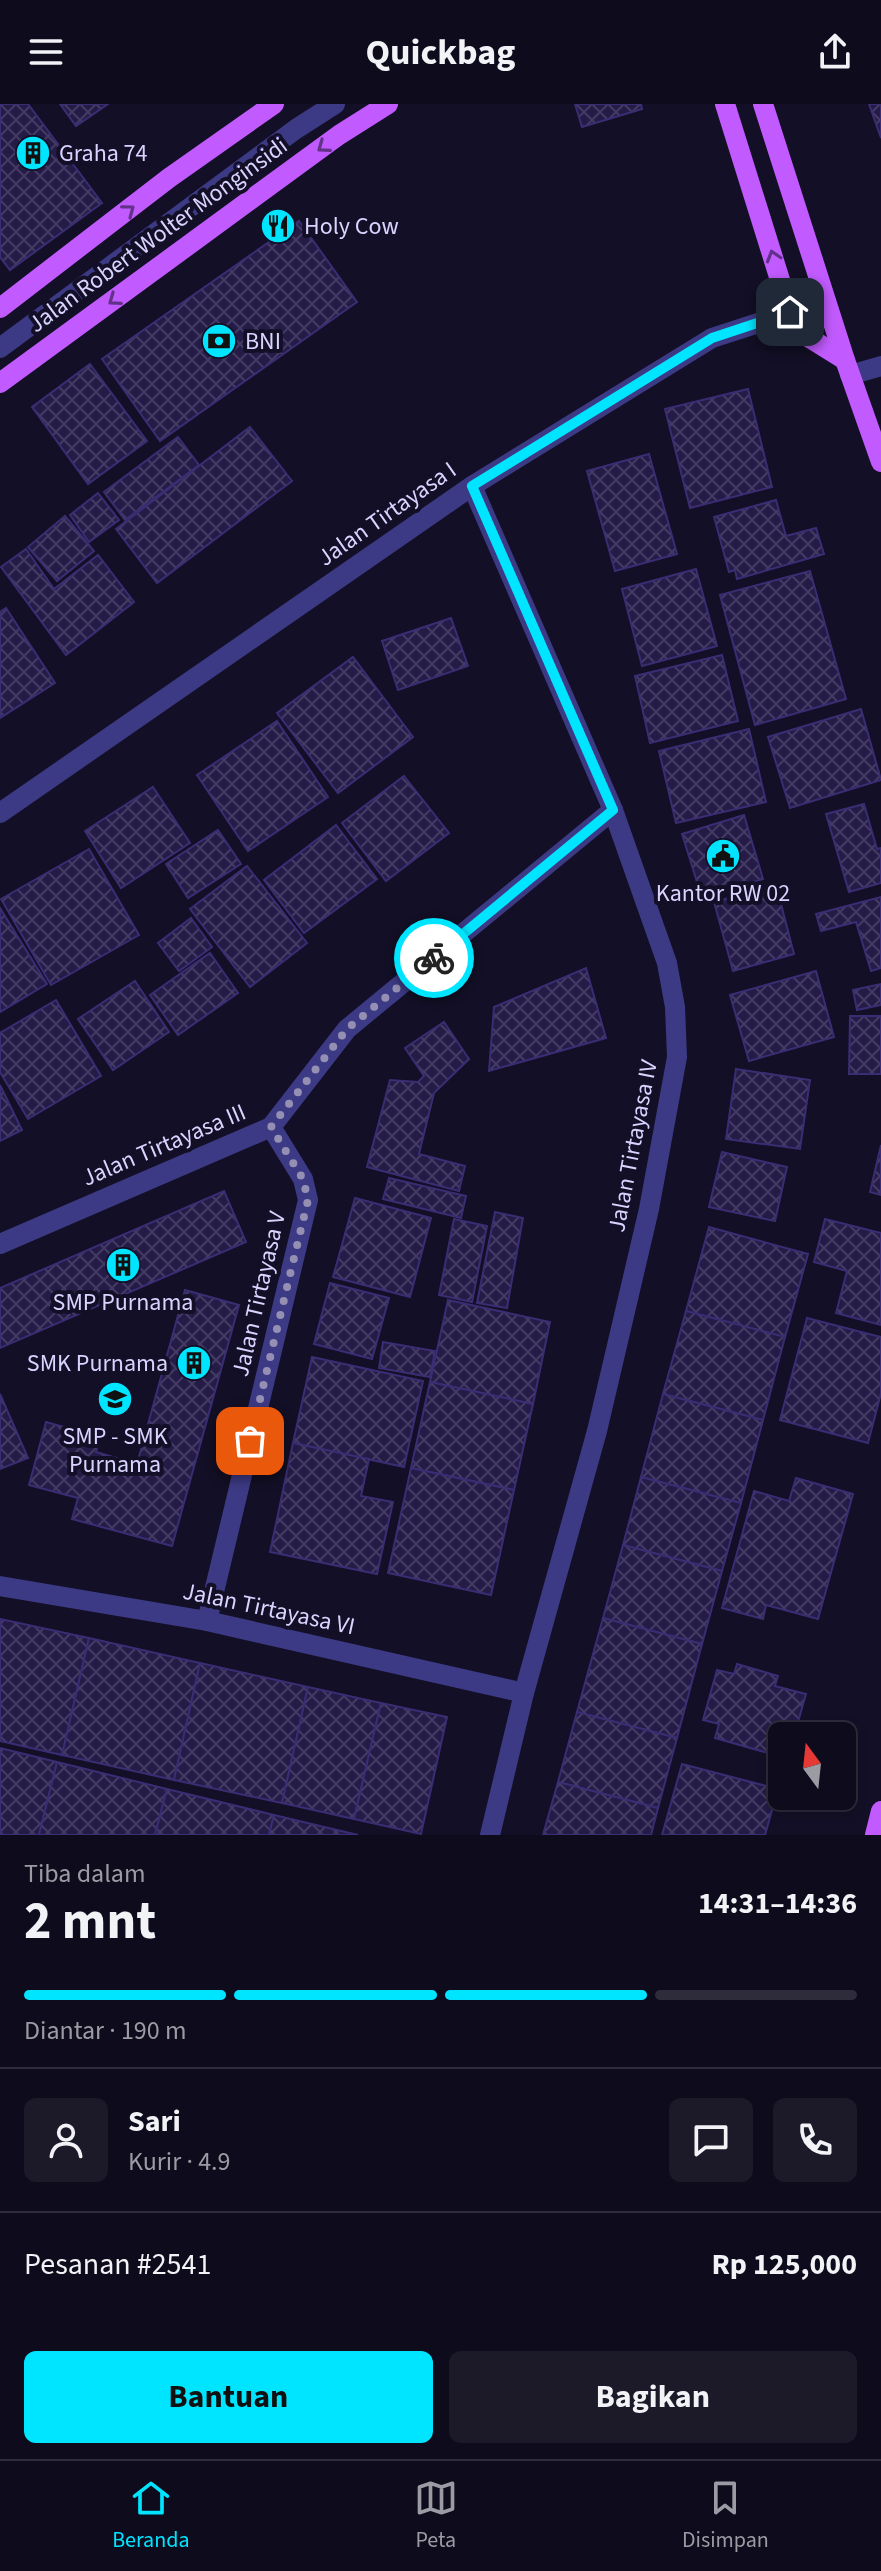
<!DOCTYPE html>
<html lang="id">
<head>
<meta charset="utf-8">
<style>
  :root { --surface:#0e0b1c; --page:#1c1929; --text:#f1f3f6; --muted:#9b9ba3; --line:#2e2b3b; --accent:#00e5ff }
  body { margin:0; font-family:"Source Sans 3",sans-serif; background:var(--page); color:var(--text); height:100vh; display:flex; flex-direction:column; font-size:30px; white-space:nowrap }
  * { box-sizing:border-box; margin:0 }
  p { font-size:26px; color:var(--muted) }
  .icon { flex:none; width:44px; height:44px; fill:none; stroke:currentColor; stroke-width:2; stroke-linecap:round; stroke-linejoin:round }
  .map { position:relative; height:1731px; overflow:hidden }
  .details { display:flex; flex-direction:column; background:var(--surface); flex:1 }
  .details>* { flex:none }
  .needle { width:52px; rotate:345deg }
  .buttons { position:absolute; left:768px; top:1618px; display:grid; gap:16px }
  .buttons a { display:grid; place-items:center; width:88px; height:88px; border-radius:12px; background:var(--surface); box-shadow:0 4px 12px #0003,0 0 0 2px var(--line); font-size:40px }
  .pin { position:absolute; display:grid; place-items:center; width:68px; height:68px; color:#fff; margin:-34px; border-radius:16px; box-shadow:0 4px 12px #0006 }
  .courier { position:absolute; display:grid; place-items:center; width:80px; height:80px; margin:-40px; border:6px solid #00e5ff; border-radius:50%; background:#fff; color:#222; box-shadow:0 2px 10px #0007 }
  .head em { font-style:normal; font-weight:700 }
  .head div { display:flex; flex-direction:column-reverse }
  .head { display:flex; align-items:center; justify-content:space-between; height:136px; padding:0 24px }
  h1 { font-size:52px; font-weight:700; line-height:60px }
  .bar { display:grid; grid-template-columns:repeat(4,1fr); gap:12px 8px; align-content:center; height:96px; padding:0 24px }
  .bar i { height:10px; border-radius:6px; background:var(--line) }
  .bar .selected { background:var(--accent) }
  .bar p { grid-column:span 4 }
  .line { display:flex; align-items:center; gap:20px; padding:0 24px; border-top:2px solid var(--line) }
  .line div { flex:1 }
  .round { display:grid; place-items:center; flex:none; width:84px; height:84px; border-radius:12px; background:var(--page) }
  .primary-button { display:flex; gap:16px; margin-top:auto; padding:16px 24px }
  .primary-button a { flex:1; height:92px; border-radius:12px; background:var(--accent); color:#111; font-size:32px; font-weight:700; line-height:92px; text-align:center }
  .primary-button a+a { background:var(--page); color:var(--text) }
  header { display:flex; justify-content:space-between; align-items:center; height:104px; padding:0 24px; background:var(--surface); font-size:36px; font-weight:700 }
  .menu { display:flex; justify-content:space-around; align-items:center; height:112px; border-top:2px solid var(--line); background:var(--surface); font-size:22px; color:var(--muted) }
  .menu a { display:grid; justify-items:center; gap:4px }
  .menu .selected { color:var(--accent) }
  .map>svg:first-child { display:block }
</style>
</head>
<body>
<header><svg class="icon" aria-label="menu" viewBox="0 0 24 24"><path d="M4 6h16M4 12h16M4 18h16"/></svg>Quickbag<svg class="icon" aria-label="share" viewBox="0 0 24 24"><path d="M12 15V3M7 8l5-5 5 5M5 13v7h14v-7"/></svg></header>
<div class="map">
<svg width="881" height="1731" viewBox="0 0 881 1731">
  <defs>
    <pattern id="building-cross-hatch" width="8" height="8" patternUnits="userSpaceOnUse" patternTransform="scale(2)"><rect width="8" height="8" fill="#241b47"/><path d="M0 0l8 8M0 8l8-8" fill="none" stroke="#433b63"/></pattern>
  </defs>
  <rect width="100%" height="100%" fill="#130f26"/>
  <g fill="url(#building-cross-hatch)" stroke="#3b2d73" stroke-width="2">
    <path d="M 0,0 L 28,0 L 102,99 L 10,166 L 0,153 Z"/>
    <path d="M 60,0 L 108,0 L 76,22 Z"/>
    <path d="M 575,0 L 641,0 L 642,5 L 582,23 Z"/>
    <path d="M 869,0 L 881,0 L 881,34 Z"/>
    <path d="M 299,117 L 357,198 L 160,337 L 102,255 Z"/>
    <path d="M 90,260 L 147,337 L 88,380 L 32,303 Z"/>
    <path d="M 748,285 L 772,383 L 690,404 L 665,305 Z"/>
    <path d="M 250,323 L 292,377 L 157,479 L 116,425 Z"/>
    <path d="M 178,333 L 199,361 L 125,416 L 104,388 Z"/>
    <path d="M 649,350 L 677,450 L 615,467 L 587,367 Z"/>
    <path d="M 98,389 L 119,416 L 89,438 L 70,411 Z"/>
    <path d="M 776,396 L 786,432 L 816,424 L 824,450 L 737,475 L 735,466 L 729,468 L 714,413 Z"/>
    <path d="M 65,412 L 94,447 L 57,477 L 28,443 Z"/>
    <path d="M 26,445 L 54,485 L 98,451 L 134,498 L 66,551 L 1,463 Z"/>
    <path d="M 696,465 L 717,542 L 642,562 L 622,485 Z"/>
    <path d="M 810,467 L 846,595 L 755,621 L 720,491 Z"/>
    <path d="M 6,504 L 55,579 L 0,614 L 0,508 Z"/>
    <path d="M 451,514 L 468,562 L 398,586 L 382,537 Z"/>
    <path d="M 722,551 L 738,617 L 650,639 L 635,572 Z"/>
    <path d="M 353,553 L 413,633 L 338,689 L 277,609 Z"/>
    <path d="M 861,605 L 881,676 L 790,704 L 768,633 Z"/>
    <path d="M 277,617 L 328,693 L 248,747 L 197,671 Z"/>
    <path d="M 749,625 L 766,698 L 676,719 L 659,647 Z"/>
    <path d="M 404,672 L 449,729 L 386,777 L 342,719 Z"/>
    <path d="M 153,683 L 190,739 L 121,784 L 85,727 Z"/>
    <path d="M 864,700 L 877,745 L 881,744 L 881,779 L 849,788 L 826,710 Z"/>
    <path d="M 744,711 L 763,775 L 702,794 L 682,730 Z"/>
    <path d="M 336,721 L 377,775 L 304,829 L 264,776 Z"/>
    <path d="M 218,726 L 241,760 L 188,794 L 166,760 Z"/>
    <path d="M 89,745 L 139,831 L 51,881 L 1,795 Z"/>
    <path d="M 247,762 L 307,839 L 250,883 L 190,805 Z"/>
    <path d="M 776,781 L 794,850 L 733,867 L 714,798 Z"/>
    <path d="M 881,793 L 881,864 L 871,867 L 856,818 L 821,827 L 816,810 Z"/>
    <path d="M 0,804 L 47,880 L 0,908 Z"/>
    <path d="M 191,814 L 212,843 L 179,867 L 158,839 Z"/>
    <path d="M 210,849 L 238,889 L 178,931 L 150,891 Z"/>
    <path d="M 586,864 L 606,934 L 489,967 L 494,903 Z"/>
    <path d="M 816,867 L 834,933 L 749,957 L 730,891 Z"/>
    <path d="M 135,877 L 169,928 L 113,966 L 78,915 Z"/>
    <path d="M 881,880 L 881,901 L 857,906 L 853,886 Z"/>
    <path d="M 56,896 L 101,972 L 28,1015 L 0,968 L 0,929 Z"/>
    <path d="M 850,912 L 881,912 L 881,970 L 849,970 Z"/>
    <path d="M 444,918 L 469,955 L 434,989 L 419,1050 L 465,1062 L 459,1087 L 367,1063 L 390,976 L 418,978 L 424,972 L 405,944 Z"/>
    <path d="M 736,965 L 810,976 L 800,1045 L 726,1035 Z"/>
    <path d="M 0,981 L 22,1026 L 0,1037 Z"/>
    <path d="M 881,1041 L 881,1091 L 870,1088 Z"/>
    <path d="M 722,1048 L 787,1063 L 775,1117 L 709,1103 Z"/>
    <path d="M 389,1074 L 466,1092 L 461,1114 L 383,1095 Z"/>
    <path d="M 224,1087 L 246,1138 L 0,1244 L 0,1184 Z"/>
    <path d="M 355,1094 L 431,1114 L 410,1193 L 333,1173 Z"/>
    <path d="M 495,1108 L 523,1114 L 507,1204 L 477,1199 Z"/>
    <path d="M 454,1115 L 487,1122 L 472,1198 L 439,1191 Z"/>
    <path d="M 825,1115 L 881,1129 L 881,1221 L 836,1209 L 847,1167 L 814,1158 Z"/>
    <path d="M 709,1123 L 808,1150 L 785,1233 L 686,1207 Z"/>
    <path d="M 330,1179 L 389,1194 L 372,1255 L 314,1240 Z"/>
    <path d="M 185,1186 L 239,1201 L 172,1442 L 72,1415 L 78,1394 L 29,1381 L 46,1318 L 100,1333 L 96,1348 L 137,1360 Z"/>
    <path d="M 448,1196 L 550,1218 L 533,1300 L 430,1278 Z"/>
    <path d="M 686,1207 L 785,1233 L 763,1316 L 663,1290 Z"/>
    <path d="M 807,1214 L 881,1233 L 881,1289 L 868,1339 L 780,1316 Z"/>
    <path d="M 383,1238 L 435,1247 L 430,1273 L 379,1264 Z"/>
    <path d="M 312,1253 L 423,1277 L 404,1363 L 293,1339 Z"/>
    <path d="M 430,1278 L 533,1300 L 514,1386 L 411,1364 Z"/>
    <path d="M 0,1290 L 28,1354 L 0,1365 Z"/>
    <path d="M 663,1290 L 763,1316 L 741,1399 L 641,1373 Z"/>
    <path d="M 293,1339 L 369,1355 L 361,1392 L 393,1398 L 377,1470 L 270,1448 Z"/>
    <path d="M 411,1364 L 514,1386 L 491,1491 L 388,1469 Z"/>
    <path d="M 641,1373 L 741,1399 L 722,1467 L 623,1441 Z"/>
    <path d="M 796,1374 L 853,1390 L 818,1515 L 766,1501 L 763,1515 L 722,1504 L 754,1387 L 789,1397 Z"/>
    <path d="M 623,1441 L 722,1467 L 702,1540 L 603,1514 Z"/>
    <path d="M 603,1514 L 702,1540 L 677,1634 L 577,1608 Z"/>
    <path d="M 0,1515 L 89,1534 L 62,1651 L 0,1637 Z"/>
    <path d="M 89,1534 L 200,1559 L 174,1676 L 62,1651 Z"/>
    <path d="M 200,1559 L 308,1583 L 282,1699 L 174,1676 Z"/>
    <path d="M 737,1560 L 778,1572 L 775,1582 L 806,1590 L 794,1632 L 782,1632 L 782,1653 L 715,1634 L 719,1620 L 703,1616 L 717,1566 L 734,1570 Z"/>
    <path d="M 308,1583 L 381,1599 L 354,1715 L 282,1699 Z"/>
    <path d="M 381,1599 L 447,1613 L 421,1730 L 354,1715 Z"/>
    <path d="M 577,1608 L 677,1634 L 658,1704 L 558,1678 Z"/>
    <path d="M 0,1644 L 57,1658 L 39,1731 L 0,1731 Z"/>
    <path d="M 57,1658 L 167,1685 L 155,1731 L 39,1731 Z"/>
    <path d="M 682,1660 L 778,1685 L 765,1731 L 662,1731 Z"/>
    <path d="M 558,1678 L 658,1704 L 651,1731 L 543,1731 Z"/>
    <path d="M 167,1685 L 274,1711 L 269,1731 L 155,1731 Z"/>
    <path d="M 274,1711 L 358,1731 L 269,1731 Z"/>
  </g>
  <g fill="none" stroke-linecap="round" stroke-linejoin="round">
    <g stroke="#3d3a85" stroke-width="20">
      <path d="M 0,244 L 296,25 L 335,0"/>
      <path d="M 850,271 L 881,262"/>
      <path d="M 472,382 L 613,706 L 667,859 L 675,903 L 677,953 L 649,1105 L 597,1327 L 524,1589 L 490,1731"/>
      <path d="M 0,709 L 472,382 L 712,234 L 826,197"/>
      <path d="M 0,1140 L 271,1023 L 347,925 L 613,706"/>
      <path d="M 0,1482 L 207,1517 L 524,1589"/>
      <path d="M 207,1517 L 308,1096 L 303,1075 L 271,1023"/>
    </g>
    <g stroke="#c25bff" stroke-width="20">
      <path d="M 725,0 L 790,208 L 800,228 L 845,256"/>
      <path d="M 763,0 L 845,256 L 881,358"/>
      <path d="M 0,204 L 169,74 L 274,0"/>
      <path d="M 0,279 L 339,31 L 388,0"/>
      <path d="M 875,1731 L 881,1707"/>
    </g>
  </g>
  <defs><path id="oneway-chevron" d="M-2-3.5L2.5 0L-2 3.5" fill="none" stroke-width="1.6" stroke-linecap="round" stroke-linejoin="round" transform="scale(2)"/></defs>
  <g stroke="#623188">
    <use href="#oneway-chevron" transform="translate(323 43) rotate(144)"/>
    <use href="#oneway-chevron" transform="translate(129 106) rotate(-37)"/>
    <use href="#oneway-chevron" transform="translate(773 152) rotate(-107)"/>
    <use href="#oneway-chevron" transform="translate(114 196) rotate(144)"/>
  </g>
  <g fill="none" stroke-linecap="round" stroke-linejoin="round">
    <path stroke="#948fb3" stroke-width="8" stroke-dasharray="0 14.4" d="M 250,1337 L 308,1096 L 303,1075 L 271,1023 L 347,925 L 434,854"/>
    <path stroke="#00e5ff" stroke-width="10" d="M 434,854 L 613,706 L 472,382 L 712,234 L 790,208"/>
  </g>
  <defs>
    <g id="building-disc" transform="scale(1.8)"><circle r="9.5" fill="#00e5ff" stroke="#130f26"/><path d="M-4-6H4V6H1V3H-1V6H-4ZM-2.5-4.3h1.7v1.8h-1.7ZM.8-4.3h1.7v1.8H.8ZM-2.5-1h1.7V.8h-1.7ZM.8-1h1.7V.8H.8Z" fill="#111"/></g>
    <g id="restaurant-disc" transform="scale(1.8)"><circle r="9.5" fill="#00e5ff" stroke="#130f26"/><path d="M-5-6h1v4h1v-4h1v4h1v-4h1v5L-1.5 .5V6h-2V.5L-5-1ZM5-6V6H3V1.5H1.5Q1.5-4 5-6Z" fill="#111"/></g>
    <g id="bank-disc" transform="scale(1.8)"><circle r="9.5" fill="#00e5ff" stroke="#130f26"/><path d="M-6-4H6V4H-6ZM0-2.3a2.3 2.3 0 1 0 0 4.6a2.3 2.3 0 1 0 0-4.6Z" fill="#111"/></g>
    <g id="civic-disc" transform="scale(1.8)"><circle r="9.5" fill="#00e5ff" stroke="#130f26"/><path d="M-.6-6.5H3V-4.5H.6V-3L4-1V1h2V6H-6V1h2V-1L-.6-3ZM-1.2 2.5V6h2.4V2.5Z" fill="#111"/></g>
    <g id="school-disc" transform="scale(1.8)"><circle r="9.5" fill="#00e5ff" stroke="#130f26"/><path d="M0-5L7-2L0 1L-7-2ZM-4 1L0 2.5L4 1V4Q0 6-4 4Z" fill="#111"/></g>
  </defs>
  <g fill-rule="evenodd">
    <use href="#building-disc" x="33" y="49"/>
    <use href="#restaurant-disc" x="278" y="122"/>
    <use href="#bank-disc" x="219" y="237"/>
    <use href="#civic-disc" x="723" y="752"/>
    <use href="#building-disc" x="123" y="1161"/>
    <use href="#building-disc" x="194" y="1259"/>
    <use href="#school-disc" x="115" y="1295"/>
  </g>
  <g text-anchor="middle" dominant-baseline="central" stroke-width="8" stroke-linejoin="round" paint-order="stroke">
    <g font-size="24" fill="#d9d4ff" stroke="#130f26" text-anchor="start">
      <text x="59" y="49">Graha 74</text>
      <text x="304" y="122">Holy Cow</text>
      <text x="245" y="237">BNI</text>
      <text x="723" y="789" text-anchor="middle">Kantor RW 02</text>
      <text x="123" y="1198" text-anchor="middle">SMP Purnama</text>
      <text x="168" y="1259" text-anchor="end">SMK Purnama</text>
      <text x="115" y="1332" text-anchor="middle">SMP - SMK<tspan x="115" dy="28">Purnama</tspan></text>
    </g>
    <g font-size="24" fill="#d9d4ff" stroke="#130f26">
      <text transform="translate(158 131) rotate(-36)">Jalan Robert Wolter Monginsidi</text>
      <text transform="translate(387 410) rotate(-35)">Jalan Tirtayasa I</text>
      <text transform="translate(164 1041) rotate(-23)">Jalan Tirtayasa III</text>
      <text transform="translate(633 1042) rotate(-79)">Jalan Tirtayasa IV</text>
      <text transform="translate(259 1190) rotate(-77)">Jalan Tirtayasa V</text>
      <text transform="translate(269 1505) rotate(12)">Jalan Tirtayasa VI</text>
    </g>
  </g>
</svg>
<div class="buttons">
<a><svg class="needle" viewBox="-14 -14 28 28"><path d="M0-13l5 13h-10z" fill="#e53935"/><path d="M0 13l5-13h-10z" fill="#9b9ba3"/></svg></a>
</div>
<div class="pin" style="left:250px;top:1337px;background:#ea580c"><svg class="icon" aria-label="bag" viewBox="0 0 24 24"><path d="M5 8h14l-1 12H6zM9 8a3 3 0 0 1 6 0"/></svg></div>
<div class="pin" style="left:790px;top:208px;background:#1f2937"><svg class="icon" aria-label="home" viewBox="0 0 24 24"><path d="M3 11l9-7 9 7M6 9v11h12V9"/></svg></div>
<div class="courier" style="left:434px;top:854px"><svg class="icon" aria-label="bike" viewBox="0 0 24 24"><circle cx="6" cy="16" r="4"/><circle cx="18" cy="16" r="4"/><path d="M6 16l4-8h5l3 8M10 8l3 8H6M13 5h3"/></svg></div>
</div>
<section class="details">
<div class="head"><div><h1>2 mnt</h1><p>Tiba dalam</p></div><em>14:31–14:36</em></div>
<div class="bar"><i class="selected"></i><i class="selected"></i><i class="selected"></i><i></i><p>Diantar · 190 m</p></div>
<div class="line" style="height:144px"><a class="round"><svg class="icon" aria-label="person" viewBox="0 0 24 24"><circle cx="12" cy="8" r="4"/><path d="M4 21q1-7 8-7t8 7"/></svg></a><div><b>Sari</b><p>Kurir · 4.9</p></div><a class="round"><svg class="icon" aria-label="chat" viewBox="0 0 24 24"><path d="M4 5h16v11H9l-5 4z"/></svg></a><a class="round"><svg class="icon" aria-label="phone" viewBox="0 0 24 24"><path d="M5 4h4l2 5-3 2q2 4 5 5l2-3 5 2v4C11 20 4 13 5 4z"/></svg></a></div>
<div class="line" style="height:104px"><div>Pesanan #2541</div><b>Rp 125,000</b></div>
<div class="primary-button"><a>Bantuan</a><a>Bagikan</a></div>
</section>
<nav class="menu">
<a class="selected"><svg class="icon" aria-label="home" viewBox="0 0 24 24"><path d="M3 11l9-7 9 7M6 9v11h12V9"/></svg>Beranda</a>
<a><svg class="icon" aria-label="map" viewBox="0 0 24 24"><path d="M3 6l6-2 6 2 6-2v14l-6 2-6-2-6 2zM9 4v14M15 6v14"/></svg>Peta</a>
<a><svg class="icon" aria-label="saved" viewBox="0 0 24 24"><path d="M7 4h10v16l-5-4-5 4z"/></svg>Disimpan</a>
</nav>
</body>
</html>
